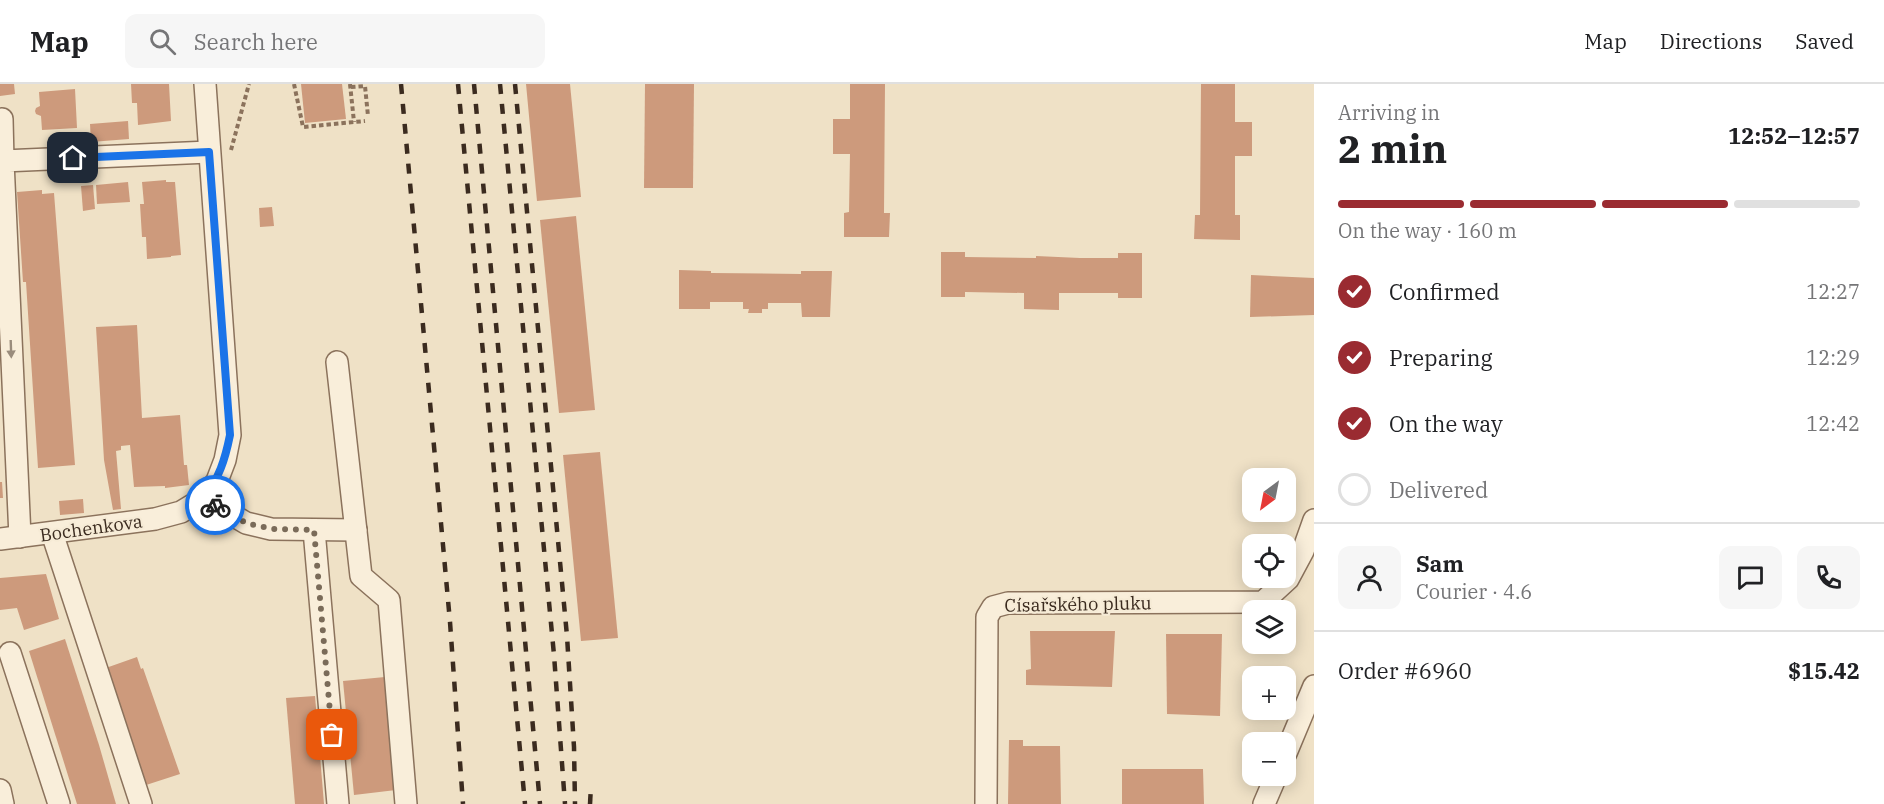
<!DOCTYPE html>
<html lang="en">
<head>
<meta charset="utf-8">
<style>
  :root { --surface:#fff; --page:#f6f6f6; --text:#202124; --muted:#757577; --line:#e0e0e0; --accent:#9a2b31 }
  body { margin:0; font-family:"IBM Plex Serif",serif; background:var(--page); color:var(--text); height:100vh; display:flex; flex-direction:column; font-size:22px; white-space:nowrap }
  * { box-sizing:border-box; margin:0 }
  p { font-size:20px; color:var(--muted) }
  .icon { flex:none; width:33px; height:33px; fill:none; stroke:currentColor; stroke-width:2; stroke-linecap:round; stroke-linejoin:round }
  .map { position:relative; flex:1; overflow:hidden }
  .drawer { display:flex; flex-direction:column; background:var(--surface); width:570px }
  .drawer>* { flex:none }
  .needle { width:39px; rotate:212deg }
  .buttons { position:absolute; left:1242px; top:384px; display:grid; gap:12px }
  .buttons a { display:grid; place-items:center; width:54px; height:54px; border-radius:12px; background:var(--surface); box-shadow:0 3px 15px #0003; font-size:30px }
  .pin { position:absolute; display:grid; place-items:center; width:51px; height:51px; color:#fff; margin:-26px; border-radius:12px; box-shadow:0 3px 9px #0006 }
  .courier { position:absolute; display:grid; place-items:center; width:60px; height:60px; margin:-30px; border:4px solid #1a73e8; border-radius:50%; background:#fff; color:#222; box-shadow:0 2px 8px #0007 }
  .head em { font-style:normal; font-weight:700 }
  .head div { display:flex; flex-direction:column-reverse }
  .head { display:flex; align-items:center; justify-content:space-between; height:102px; padding:0 24px }
  h1 { font-size:39px; font-weight:700; line-height:45px }
  .bar { display:grid; grid-template-columns:repeat(4,1fr); gap:9px 6px; align-content:center; height:72px; padding:0 24px }
  .bar i { height:8px; border-radius:4px; background:var(--line) }
  .bar .current { background:var(--accent) }
  .bar p { grid-column:span 4 }
  .line { display:flex; align-items:center; gap:15px; padding:0 24px; border-top:2px solid var(--line) }
  .line div { flex:1 }
  .round { display:grid; place-items:center; flex:none; width:63px; height:63px; border-radius:12px; background:var(--page) }
  ol { padding:0 24px; list-style:none }
  li { display:flex; align-items:center; gap:18px; height:66px }
  li p { margin-inline-start:auto }
  li .icon { padding:6px; border-radius:50%; background:var(--accent); color:#fff; stroke-width:4 }
  li:last-child { color:var(--muted) }
  li i { width:33px; height:33px; border:3px solid var(--line); border-radius:50% }
  header { display:flex; align-items:center; gap:36px; box-sizing:border-box; height:84px; padding:0 30px; background:var(--surface); border-bottom:2px solid var(--line) }
  header strong { font-size:28px }
  nav { display:flex; gap:33px; margin-inline-start:auto; font-size:21px }
  .search { width:420px; height:54px; background:var(--page); display:flex; align-items:center; gap:15px; box-sizing:border-box; padding:0 21px; border-radius:12px; color:var(--muted); font-size:22px }
  main { display:flex; flex:1; min-height:0 }
  .map>svg:first-child { display:block }
</style>
</head>
<body>
<header>
<strong>Map</strong>
<div class="search"><svg class="icon" aria-label="search" viewBox="0 0 24 24"><circle cx="10" cy="10" r="6"/><path d="M15 15l6 6"/></svg>Search here</div>
<nav><a>Map</a><a>Directions</a><a>Saved</a></nav>
</header>
<main>
<div class="map">
<svg width="1314" height="720" viewBox="0 0 1314 720">
  <rect width="100%" height="100%" fill="#efe1c6"/>
  <g fill="#cd9a7c">
    <path d="M 0,0 L 14,0 L 15,10 L 0,12 Z"/>
    <path d="M 131,0 L 169,0 L 171,37 L 138,41 L 137,19 L 132,19 Z"/>
    <path d="M 301,0 L 342,0 L 346,35 L 305,39 Z"/>
    <path d="M 526,0 L 570,0 L 581,113 L 537,117 Z"/>
    <path d="M 645,0 L 694,0 L 693,104 L 644,104 Z"/>
    <path d="M 850,0 L 885,0 L 884,129 L 890,129 L 889,153 L 844,153 L 844,129 L 849,128 L 850,70 L 833,70 L 833,35 L 850,35 Z"/>
    <path d="M 1201,0 L 1235,0 L 1235,38 L 1252,38 L 1252,72 L 1235,72 L 1235,131 L 1240,131 L 1240,156 L 1194,155 L 1195,131 L 1200,131 Z"/>
    <path d="M 75,5 L 77,44 L 42,46 L 41,32 L 36,30 L 35,27 L 36,24 L 40,22 L 39,8 Z"/>
    <path d="M 128,37 L 129,55 L 91,58 L 90,40 Z"/>
    <path d="M 166,96 L 166,98 L 175,98 L 181,171 L 171,172 L 171,173 L 147,175 L 146,153 L 142,153 L 140,120 L 144,120 L 142,98 Z"/>
    <path d="M 128,98 L 130,118 L 97,120 L 96,101 Z"/>
    <path d="M 93,101 L 95,125 L 83,127 L 81,102 Z"/>
    <path d="M 42,106 L 42,110 L 54,109 L 75,381 L 38,384 L 26,198 L 23,198 L 17,108 Z"/>
    <path d="M 272,123 L 274,142 L 260,143 L 259,124 Z"/>
    <path d="M 576,132 L 595,326 L 559,329 L 540,136 Z"/>
    <path d="M 941,168 L 965,168 L 965,173 L 1036,174 L 1036,172 L 1080,174 L 1118,174 L 1118,169 L 1142,169 L 1142,214 L 1118,214 L 1118,209 L 1059,209 L 1059,226 L 1024,225 L 1024,209 L 965,208 L 965,213 L 941,213 Z"/>
    <path d="M 679,186 L 711,187 L 711,189 L 801,190 L 801,187 L 832,187 L 830,233 L 802,233 L 801,219 L 768,219 L 768,225 L 762,225 L 762,229 L 748,229 L 749,225 L 743,225 L 743,218 L 710,218 L 710,225 L 679,225 Z"/>
    <path d="M 1251,191 L 1314,194 L 1314,231 L 1250,233 Z"/>
    <path d="M 137,241 L 142,334 L 180,331 L 184,381 L 187,381 L 189,401 L 165,404 L 165,402 L 134,403 L 130,361 L 121,362 L 121,366 L 116,367 L 121,425 L 113,426 L 104,376 L 96,243 Z"/>
    <path d="M 600,368 L 618,554 L 581,557 L 563,371 Z"/>
    <path d="M 0,398 L 2,398 L 3,414 L 0,414 Z"/>
    <path d="M 83,415 L 84,429 L 60,431 L 59,417 Z"/>
    <path d="M 46,490 L 59,535 L 24,546 L 17,524 L 0,526 L 0,494 Z"/>
    <path d="M 1030,547 L 1115,547 L 1112,603 L 1026,601 L 1026,586 L 1031,585 Z"/>
    <path d="M 1166,550 L 1222,550 L 1220,632 L 1167,630 Z"/>
    <path d="M 65,555 L 99,661 L 116,720 L 77,720 L 29,567 Z"/>
    <path d="M 137,573 L 141,585 L 143,584 L 180,690 L 143,702 L 103,585 Z"/>
    <path d="M 385,593 L 396,706 L 354,711 L 343,597 Z"/>
    <path d="M 315,612 L 324,720 L 295,720 L 286,614 Z"/>
    <path d="M 1009,656 L 1023,656 L 1023,662 L 1060,662 L 1061,720 L 1008,720 Z"/>
    <path d="M 1122,685 L 1203,685 L 1204,720 L 1122,720 Z"/>
  </g>
  <g fill="none" stroke-linecap="round" stroke-linejoin="round">
    <g stroke="#8b725c" stroke-width="24">
      <g id="minor">
        <path d="M 2,35 L 3,77"/>
        <path d="M 337,278 L 361,492 L 389,516 L 406,720"/>
        <path d="M 204,414 L 246,439 L 271,445 L 356,446"/>
        <path d="M 314,446 L 338,720"/>
        <path d="M 52,449 L 141,720"/>
        <path d="M 20,453 L 3,77 L 209,68"/>
        <path d="M 0,455 L 155,435 L 181,428 L 204,414 L 217,397 L 225,376 L 230,351 L 205,0"/>
        <path d="M 10,569 L 59,720"/>
        <path d="M 1286,669 L 1314,602"/>
        <path d="M 0,706 L 3,720"/>
        <path d="M 986,720 L 987,533 L 993,523 L 1008,519 L 1263,518 L 1288,495 L 1303,467 L 1314,436"/>
        <path d="M 1264,720 L 1276,692"/>
      </g>
    </g>
    <g stroke="#8b725c" stroke-width="4" stroke-dasharray="4.5 3" stroke-linecap="butt">
      <path d="M 294,0 L 303,43 L 365,37"/>
      <path d="M 350,0 L 354,38"/>
      <path d="M 351,3 L 365,2 L 368,32"/>
      <path d="M 231,66 L 249,0"/>
    </g>
    <use href="#minor" stroke="#f9eeda" stroke-width="21"/>
    <g stroke="#3b2b1f" stroke-width="4.5" stroke-dasharray="10 10" stroke-linecap="butt">
      <path d="M 401,0 L 450,538 L 463,720"/>
      <path d="M 458,0 L 525,720"/>
      <path d="M 474,0 L 540,720"/>
      <path d="M 500,0 L 554,571 L 565,720"/>
      <path d="M 515,0 L 567,552 L 574,663 L 575,720"/>
      <path d="M 590,720 L 591,702"/>
    </g>
  </g>
  <defs><path id="oneway-solid" d="M-6-.8H1V-3.2L6.5 0L1 3.2V.8H-6Z" transform="scale(1.5)"/></defs>
  <use fill="#9a8c7c" href="#oneway-solid" transform="translate(11 265) rotate(88)"/>
  <g fill="none" stroke-linecap="round" stroke-linejoin="round">
    <path stroke="#7a6b59" stroke-width="6" stroke-dasharray="0 10.8" d="M 215,421 L 246,439 L 272,445 L 314,446 L 332,651"/>
    <path stroke="#1a73e8" stroke-width="8" d="M 73,74 L 209,68 L 230,351 C 225,376 219,394 204,414 L 215,421"/>
  </g>
  <g text-anchor="middle" dominant-baseline="central" stroke-width="4.5" stroke-linejoin="round" paint-order="stroke">
    <g font-size="18" fill="#3b2b1f" stroke="#f6ebd6">
      <text transform="translate(91 444) rotate(-8)">Bochenkova</text>
      <text transform="translate(1078 520) rotate(-1)">Císařského pluku</text>
    </g>
  </g>
</svg>
<div class="buttons">
<a><svg class="needle" viewBox="-14 -14 28 28"><path d="M0-13l5 13h-10z" fill="#e53935"/><path d="M0 13l5-13h-10z" fill="#757577"/></svg></a>
<a><svg class="icon" aria-label="locate" viewBox="0 0 24 24"><circle cx="12" cy="12" r="6"/><path d="M12 2v4M12 18v4M2 12h4M18 12h4"/></svg></a>
<a><svg class="icon" aria-label="layers" viewBox="0 0 24 24"><path d="M12 4l9 5-9 5-9-5zM3 14l9 5 9-5"/></svg></a>
<a>+</a>
<a>−</a>
</div>
<div class="pin" style="left:332px;top:651px;background:#ea580c"><svg class="icon" aria-label="bag" viewBox="0 0 24 24"><path d="M5 8h14l-1 12H6zM9 8a3 3 0 0 1 6 0"/></svg></div>
<div class="pin" style="left:73px;top:74px;background:#1f2937"><svg class="icon" aria-label="home" viewBox="0 0 24 24"><path d="M3 11l9-7 9 7M6 9v11h12V9"/></svg></div>
<div class="courier" style="left:215px;top:421px"><svg class="icon" aria-label="bike" viewBox="0 0 24 24"><circle cx="6" cy="16" r="4"/><circle cx="18" cy="16" r="4"/><path d="M6 16l4-8h5l3 8M10 8l3 8H6M13 5h3"/></svg></div>
</div>
<section class="drawer">
<div class="head"><div><h1>2 min</h1><p>Arriving in</p></div><em>12:52–12:57</em></div>
<div class="bar"><i class="current"></i><i class="current"></i><i class="current"></i><i></i><p>On the way · 160 m</p></div>
<ol>
<li><svg class="icon" aria-label="check" viewBox="0 0 24 24"><path d="M5 12l5 5 9-10"/></svg>Confirmed<p>12:27</p></li>
<li><svg class="icon" aria-label="check" viewBox="0 0 24 24"><path d="M5 12l5 5 9-10"/></svg>Preparing<p>12:29</p></li>
<li><svg class="icon" aria-label="check" viewBox="0 0 24 24"><path d="M5 12l5 5 9-10"/></svg>On the way<p>12:42</p></li>
<li><i></i>Delivered</li>
</ol>
<div class="line" style="height:108px"><a class="round"><svg class="icon" aria-label="person" viewBox="0 0 24 24"><circle cx="12" cy="8" r="4"/><path d="M4 21q1-7 8-7t8 7"/></svg></a><div><b>Sam</b><p>Courier · 4.6</p></div><a class="round"><svg class="icon" aria-label="chat" viewBox="0 0 24 24"><path d="M4 5h16v11H9l-5 4z"/></svg></a><a class="round"><svg class="icon" aria-label="phone" viewBox="0 0 24 24"><path d="M5 4h4l2 5-3 2q2 4 5 5l2-3 5 2v4C11 20 4 13 5 4z"/></svg></a></div>
<div class="line" style="height:78px"><div>Order #6960</div><b>$15.42</b></div>
</section>
</main>
</body>
</html>
